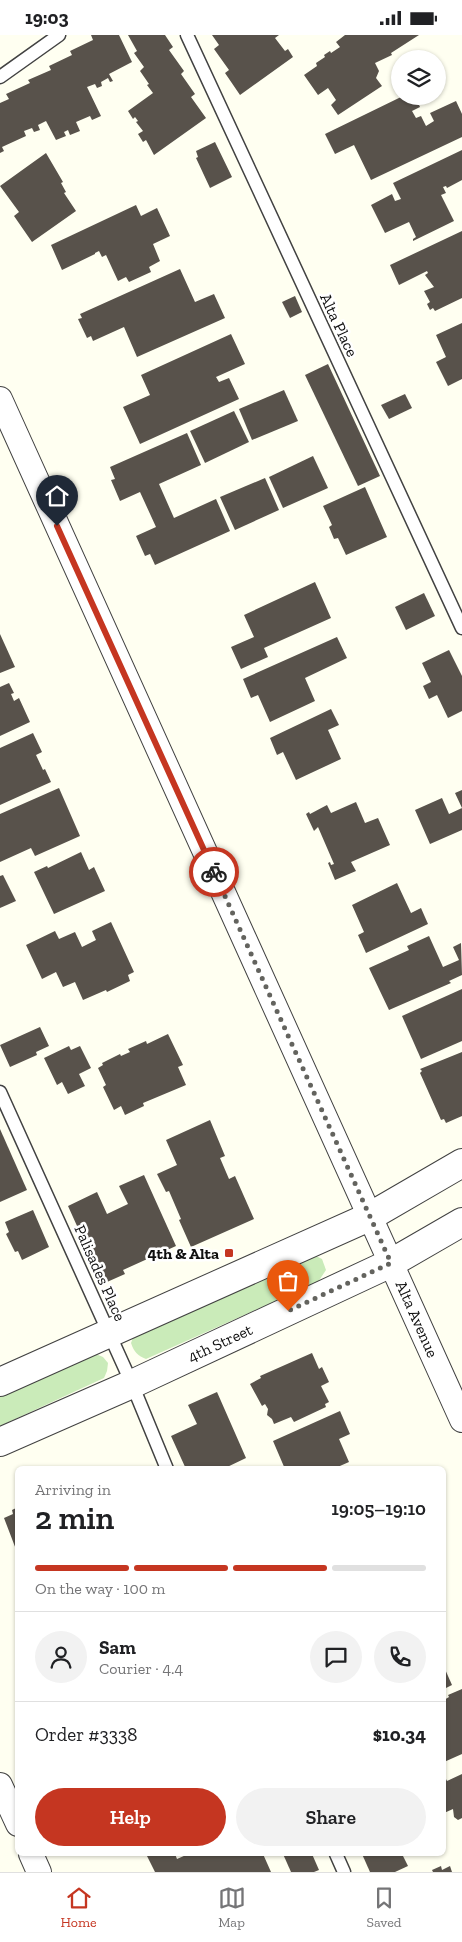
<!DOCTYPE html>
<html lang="en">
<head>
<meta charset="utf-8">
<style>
  :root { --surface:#fff; --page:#f2f2f2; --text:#202124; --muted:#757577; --line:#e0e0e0; --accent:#c53621 }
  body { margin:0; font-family:"Zilla Slab",serif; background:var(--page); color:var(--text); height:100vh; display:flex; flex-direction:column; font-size:19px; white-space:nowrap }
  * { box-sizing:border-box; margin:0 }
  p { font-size:16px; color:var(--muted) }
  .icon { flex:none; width:28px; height:28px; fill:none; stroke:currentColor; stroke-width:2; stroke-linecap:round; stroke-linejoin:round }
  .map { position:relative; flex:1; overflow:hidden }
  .side { position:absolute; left:15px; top:1431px; width:431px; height:390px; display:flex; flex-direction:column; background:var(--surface); border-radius:8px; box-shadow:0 1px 4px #0004 }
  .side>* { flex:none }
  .controls { position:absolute; left:391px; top:15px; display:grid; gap:10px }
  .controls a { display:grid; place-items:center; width:55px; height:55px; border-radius:50%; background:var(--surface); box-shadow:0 1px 4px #0004; font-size:25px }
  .pin { position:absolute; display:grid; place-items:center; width:42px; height:42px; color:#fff; margin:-51px -21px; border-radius:50% 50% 50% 0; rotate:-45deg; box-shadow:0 0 5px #0007 }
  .pin .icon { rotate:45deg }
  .courier { position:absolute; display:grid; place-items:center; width:50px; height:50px; margin:-25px; border:4px solid #c53621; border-radius:50%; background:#fff; color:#222; box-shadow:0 1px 6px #0007 }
  .head em { font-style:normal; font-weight:600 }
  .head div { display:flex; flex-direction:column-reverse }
  .head { display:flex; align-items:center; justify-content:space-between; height:85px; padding:0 20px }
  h1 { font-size:32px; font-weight:600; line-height:38px }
  .bar { display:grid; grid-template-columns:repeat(4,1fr); gap:8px 5px; align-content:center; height:60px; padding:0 20px }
  .bar i { height:6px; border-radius:4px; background:var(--line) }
  .bar .current { background:var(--accent) }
  .bar p { grid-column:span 4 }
  .line { display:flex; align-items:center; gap:12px; padding:0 20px; border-top:1px solid var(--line) }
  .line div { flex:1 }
  .round { display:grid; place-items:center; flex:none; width:52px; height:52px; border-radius:26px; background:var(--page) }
  .button { display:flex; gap:10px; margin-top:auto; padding:10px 20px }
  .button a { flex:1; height:58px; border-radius:30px; background:var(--accent); color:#fff; font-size:20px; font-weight:600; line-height:58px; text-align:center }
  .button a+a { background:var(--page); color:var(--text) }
  .status { display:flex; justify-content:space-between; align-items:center; height:35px; padding:0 25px; background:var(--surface); direction:ltr }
  .status svg { height:14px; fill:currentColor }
  .menu { display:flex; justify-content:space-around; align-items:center; height:70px; border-top:1px solid var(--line); background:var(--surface); font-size:14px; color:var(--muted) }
  .menu a { display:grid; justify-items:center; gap:2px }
  .menu .current { color:var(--accent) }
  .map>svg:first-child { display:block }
</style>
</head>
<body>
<div class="status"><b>19:03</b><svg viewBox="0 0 49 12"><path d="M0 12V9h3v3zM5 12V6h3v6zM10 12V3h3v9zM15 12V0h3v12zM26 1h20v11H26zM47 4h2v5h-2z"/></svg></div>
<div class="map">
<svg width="462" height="1837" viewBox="0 0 462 1837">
  <rect width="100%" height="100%" fill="#fffff1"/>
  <g fill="#caebb9">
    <path d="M 316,1221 L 322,1224 L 326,1235 L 318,1247 L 146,1324 C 138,1321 134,1317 131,1308 L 134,1300 Z"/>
    <path d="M 96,1319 L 103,1322 L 108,1328 L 107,1336 L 104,1343 L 0,1391 L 0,1359 Z"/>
  </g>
  <g fill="#58524b">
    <path d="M 91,0 L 119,0 L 132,27 L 109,39 L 113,46 L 110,47 L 108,43 L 101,47 L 102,51 L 97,53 L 95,49 L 87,52 L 101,81 L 92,85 L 90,81 L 76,87 L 80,96 L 70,100 L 68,95 L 64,97 L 66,101 L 56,105 L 46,86 L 38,90 L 40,95 L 34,97 L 32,93 L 24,96 L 26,101 L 2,112 L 4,116 L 0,118 L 0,68 L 9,64 L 6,59 L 30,48 L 28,45 L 51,35 L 49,31 L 72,20 L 70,16 L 93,5 Z"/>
    <path d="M 128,0 L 165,0 L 173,12 L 169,15 L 184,36 L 181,39 L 195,59 L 191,62 L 206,83 L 154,120 L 146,105 L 143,107 L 138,99 L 143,96 L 136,87 L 138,86 L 135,82 L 133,84 L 128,76 L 153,58 L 147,50 L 149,49 L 140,36 L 144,32 L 134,18 L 137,16 Z"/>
    <path d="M 212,0 L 279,0 L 275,3 L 285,16 L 288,14 L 293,22 L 240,60 L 225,38 L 229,35 L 214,14 L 219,10 Z"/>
    <path d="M 345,0 L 419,0 L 391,18 L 392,20 L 375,28 L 379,36 L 376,43 L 382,51 L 338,80 L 331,70 L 336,65 L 328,53 L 318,60 L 304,40 L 317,31 L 316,28 L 325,22 L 324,20 L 330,16 L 331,18 L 340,12 L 336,7 Z"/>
    <path d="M 403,61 L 415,61 L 420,72 L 412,76 L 416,83 L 421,81 L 426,91 L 434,86 L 430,78 L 456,66 L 462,79 L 462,102 L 371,145 L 354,110 L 335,119 L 325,99 Z"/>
    <path d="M 215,107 L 232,142 L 210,153 L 196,123 L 198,122 L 196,116 Z"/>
    <path d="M 462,115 L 462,145 L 447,153 L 446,151 L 443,152 L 446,158 L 441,160 L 454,186 L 413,206 L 413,204 L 416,202 L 409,187 L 385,198 L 371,170 L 392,159 L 395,166 L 401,164 L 393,148 Z"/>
    <path d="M 46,118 L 63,147 L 61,148 L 66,157 L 64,158 L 76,176 L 32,207 L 14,181 L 19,177 L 0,151 Z"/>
    <path d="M 136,170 L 141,181 L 157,173 L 170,201 L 153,209 L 160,226 L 149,232 L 151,237 L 129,247 L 126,242 L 118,246 L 106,220 L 102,222 L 99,216 L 95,218 L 95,219 L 62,235 L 51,210 Z"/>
    <path d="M 462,196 L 462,263 L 435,276 L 433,273 L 430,275 L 427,269 L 430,267 L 424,256 L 434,252 L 425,240 L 428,238 L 427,236 L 399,250 L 390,230 Z"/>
    <path d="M 180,234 L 195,267 L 214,259 L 225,283 L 137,322 L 124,292 L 93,306 L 91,301 L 87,303 L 78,284 L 82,283 L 80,279 Z"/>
    <path d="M 295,261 L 302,277 L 290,283 L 282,267 Z"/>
    <path d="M 462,288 L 462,344 L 448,351 L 436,327 L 446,322 L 436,300 Z"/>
    <path d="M 231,299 L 245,329 L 216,342 L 219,347 L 229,343 L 239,364 L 140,409 L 123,372 L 150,360 L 141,340 Z"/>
    <path d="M 328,329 L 380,441 L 358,451 L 305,340 Z"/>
    <path d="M 284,355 L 298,386 L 252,405 L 239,374 Z"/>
    <path d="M 405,359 L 412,373 L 389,384 L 381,370 Z"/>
    <path d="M 234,376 L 249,407 L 205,428 L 190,396 Z"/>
    <path d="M 187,398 L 201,430 L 159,449 L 174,483 L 216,464 L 230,496 L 155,530 L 150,519 L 145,521 L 136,501 L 156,492 L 140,457 L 120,466 L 111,445 L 115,444 L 110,432 Z"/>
    <path d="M 313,421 L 328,453 L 283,473 L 269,442 Z"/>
    <path d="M 265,443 L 279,475 L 235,495 L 220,462 Z"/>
    <path d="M 365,452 L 387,502 L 346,520 L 338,503 L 334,504 L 329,492 L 332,490 L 323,471 Z"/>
    <path d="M 315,547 L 331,583 L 264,613 L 268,622 L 241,634 L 231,612 L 254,602 L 244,580 Z"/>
    <path d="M 424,558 L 435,581 L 406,595 L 395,572 Z"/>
    <path d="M 0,599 L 15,632 L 0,638 Z"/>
    <path d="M 337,602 L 347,623 L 305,643 L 315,666 L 270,687 L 258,660 L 251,663 L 243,644 Z"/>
    <path d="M 449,615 L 462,641 L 462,676 L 448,683 L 437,660 L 429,664 L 423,651 L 431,647 L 422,628 Z"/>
    <path d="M 9,648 L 14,658 L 11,659 L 14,666 L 19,663 L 30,687 L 0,701 L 0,652 Z"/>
    <path d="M 331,674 L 339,690 L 328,695 L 341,724 L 296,745 L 283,717 L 277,720 L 270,703 Z"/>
    <path d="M 33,698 L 42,717 L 36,720 L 43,735 L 45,734 L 51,747 L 0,770 L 0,713 Z"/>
    <path d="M 59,753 L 80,801 L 35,821 L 31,813 L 0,827 L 0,779 Z"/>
    <path d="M 462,755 L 462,795 L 430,809 L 415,775 L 442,763 L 449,779 L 462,773 L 455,758 Z"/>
    <path d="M 356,767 L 365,788 L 378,783 L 390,810 L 351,827 L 356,836 L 335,845 L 328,828 L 330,827 L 331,830 L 334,829 L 318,792 L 314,796 L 306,779 L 309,777 L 310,779 L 327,770 L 331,778 Z"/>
    <path d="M 81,817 L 89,835 L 94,832 L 105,856 L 54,879 L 34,837 L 47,831 L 48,833 Z"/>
    <path d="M 3,840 L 16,866 L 0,873 L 0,841 Z"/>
    <path d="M 397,848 L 411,878 L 421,873 L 428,889 L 366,918 L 358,900 L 364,897 L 352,870 Z"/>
    <path d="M 111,887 L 134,937 L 128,940 L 130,946 L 107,957 L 106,955 L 83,965 L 75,947 L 63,952 L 56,937 L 42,944 L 26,910 L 55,896 L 59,904 L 75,897 L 82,912 L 96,905 L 92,896 Z"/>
    <path d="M 429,901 L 443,932 L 459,925 L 453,912 L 461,908 L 462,940 L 449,946 L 451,948 L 389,975 L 369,933 L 409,915 L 407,911 Z"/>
    <path d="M 462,954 L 462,1006 L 421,1024 L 402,981 Z"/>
    <path d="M 40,992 L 49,1011 L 36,1017 L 37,1020 L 10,1032 L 0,1010 Z"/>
    <path d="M 168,999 L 183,1030 L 178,1032 L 186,1050 L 143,1068 L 144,1071 L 125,1080 L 121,1071 L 114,1075 L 103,1052 L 106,1050 L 98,1033 L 103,1030 L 102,1028 L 120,1019 L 121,1021 L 130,1017 L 128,1014 L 146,1006 L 147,1009 Z"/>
    <path d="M 69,1011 L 71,1015 L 80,1011 L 91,1033 L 79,1039 L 85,1051 L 68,1059 L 62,1047 L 57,1050 L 44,1023 Z"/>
    <path d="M 462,1017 L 462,1081 L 446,1088 L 444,1084 L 441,1085 L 420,1038 L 422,1036 L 420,1034 Z"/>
    <path d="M 210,1085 L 225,1121 L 220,1123 L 229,1144 L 235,1141 L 254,1184 L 191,1212 L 179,1185 L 181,1184 L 169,1156 L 166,1157 L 157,1139 L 177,1130 L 166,1105 Z"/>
    <path d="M 0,1094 L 27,1155 L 0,1167 Z"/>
    <path d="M 144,1140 L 176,1211 L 123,1235 L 125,1239 L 107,1247 L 86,1200 L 82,1202 L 68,1171 L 97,1157 L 107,1179 L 128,1169 L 119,1151 Z"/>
    <path d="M 33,1175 L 49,1212 L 22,1225 L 18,1216 L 15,1217 L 6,1199 L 9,1197 L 5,1187 Z"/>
    <path d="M 312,1318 L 319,1334 L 322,1332 L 329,1347 L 321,1351 L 329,1367 L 325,1369 L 326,1372 L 294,1387 L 291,1382 L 274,1389 L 272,1384 L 267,1380 L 268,1374 L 265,1369 L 262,1371 L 250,1349 L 261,1343 L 260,1341 Z"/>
    <path d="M 217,1357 L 246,1423 L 223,1434 L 186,1434 L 171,1401 L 197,1389 L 188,1370 Z"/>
    <path d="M 340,1376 L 350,1399 L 339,1404 L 349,1427 L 333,1434 L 285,1434 L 273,1406 Z"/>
    <path d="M 18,1472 L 18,1517 L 17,1517 L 4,1483 L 13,1479 L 12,1475 Z"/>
    <path d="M 444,1632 L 452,1650 L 444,1654 Z"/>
    <path d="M 462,1654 L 462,1719 L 444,1727 L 444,1665 L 449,1662 L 448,1660 Z"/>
    <path d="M 462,1739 L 462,1783 L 458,1785 L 454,1782 L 453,1774 L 444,1778 L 444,1743 L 445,1742 L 447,1746 Z"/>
    <path d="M 146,1819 L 175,1819 L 177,1824 L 186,1820 L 186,1819 L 263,1819 L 271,1837 L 155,1837 Z"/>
    <path d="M 283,1819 L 312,1819 L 319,1835 L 314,1837 L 291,1837 Z"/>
    <path d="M 362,1819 L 402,1819 L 408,1831 L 395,1837 L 370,1837 Z"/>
    <path d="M 441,1831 L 442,1835 L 450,1831 L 452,1837 L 433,1837 L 432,1835 Z"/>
  </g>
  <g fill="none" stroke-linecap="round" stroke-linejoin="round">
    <g stroke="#424242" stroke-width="15">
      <g id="service">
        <path d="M 187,0 L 462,593"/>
        <path d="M 0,42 L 59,0"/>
        <path d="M 0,1057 L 132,1349 L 167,1434"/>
        <path d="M 336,1819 L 344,1837"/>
      </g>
    </g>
    <g stroke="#424242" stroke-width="26">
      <g id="minor">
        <path d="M 0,364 L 462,1385"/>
        <path d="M 0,1750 L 18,1789"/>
        <path d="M 31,1819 L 39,1837"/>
      </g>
    </g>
    <g stroke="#424242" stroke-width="30">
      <g id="tertiary">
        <path d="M 0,1347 L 369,1182 L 462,1128"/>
        <path d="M 0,1407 L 132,1349 L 391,1228 L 462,1187"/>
      </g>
    </g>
    <use href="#service" stroke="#fff" stroke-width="12"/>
    <use href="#minor" stroke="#fff" stroke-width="24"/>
    <use href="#tertiary" stroke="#fff" stroke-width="28"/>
  </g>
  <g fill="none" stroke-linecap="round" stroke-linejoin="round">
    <path stroke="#63635e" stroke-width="5" stroke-dasharray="0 9" d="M 214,837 L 391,1228 L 288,1276"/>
    <path stroke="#c53621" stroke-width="6" d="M 57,491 L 214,837"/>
  </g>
  <rect fill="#c53621" stroke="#fff" stroke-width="2" x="224" y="1213" width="10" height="10" rx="2.5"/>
  <g text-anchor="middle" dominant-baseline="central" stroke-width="5" stroke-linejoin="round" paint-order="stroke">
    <g font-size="16" fill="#0f0f0f" stroke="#fff">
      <text transform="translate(339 290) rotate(65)">Alta Place</text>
      <text transform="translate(100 1238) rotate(66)">Palisades Place</text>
      <text transform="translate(417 1284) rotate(66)">Alta Avenue</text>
      <text transform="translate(220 1308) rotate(-25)">4th Street</text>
    </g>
    <g font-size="16" font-weight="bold" fill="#0f0f0f" stroke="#fff" text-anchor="end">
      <text x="219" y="1218">4th &amp; Alta</text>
    </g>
  </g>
</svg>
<div class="controls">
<a><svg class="icon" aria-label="layers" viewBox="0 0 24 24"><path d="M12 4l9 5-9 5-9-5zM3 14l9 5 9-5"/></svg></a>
</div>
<div class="pin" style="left:288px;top:1276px;background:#ea580c"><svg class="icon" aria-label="bag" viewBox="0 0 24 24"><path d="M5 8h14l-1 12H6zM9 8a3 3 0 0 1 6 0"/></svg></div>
<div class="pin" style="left:57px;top:491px;background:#1f2937"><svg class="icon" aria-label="home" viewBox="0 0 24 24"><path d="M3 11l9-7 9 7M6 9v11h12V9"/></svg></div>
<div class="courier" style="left:214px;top:837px"><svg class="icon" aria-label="bike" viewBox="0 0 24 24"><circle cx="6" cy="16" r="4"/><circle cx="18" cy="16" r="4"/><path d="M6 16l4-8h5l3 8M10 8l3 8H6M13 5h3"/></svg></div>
<section class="side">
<div class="head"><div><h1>2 min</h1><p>Arriving in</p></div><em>19:05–19:10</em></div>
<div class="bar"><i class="current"></i><i class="current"></i><i class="current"></i><i></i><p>On the way · 100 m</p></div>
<div class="line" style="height:90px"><a class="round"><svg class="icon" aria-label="person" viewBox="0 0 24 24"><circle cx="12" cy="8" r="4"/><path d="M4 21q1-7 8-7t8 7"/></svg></a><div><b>Sam</b><p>Courier · 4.4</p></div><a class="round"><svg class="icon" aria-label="chat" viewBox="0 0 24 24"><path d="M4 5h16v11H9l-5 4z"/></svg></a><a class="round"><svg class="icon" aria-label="phone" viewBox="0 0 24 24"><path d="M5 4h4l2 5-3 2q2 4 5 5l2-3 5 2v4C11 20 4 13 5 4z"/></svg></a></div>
<div class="line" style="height:65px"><div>Order #3338</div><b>$10.34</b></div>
<div class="button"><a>Help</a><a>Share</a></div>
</section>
</div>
<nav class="menu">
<a class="current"><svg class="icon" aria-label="home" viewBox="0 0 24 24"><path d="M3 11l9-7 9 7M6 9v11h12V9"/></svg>Home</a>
<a><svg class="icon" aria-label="map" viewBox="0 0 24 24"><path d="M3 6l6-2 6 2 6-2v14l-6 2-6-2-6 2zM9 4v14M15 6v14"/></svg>Map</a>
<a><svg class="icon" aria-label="saved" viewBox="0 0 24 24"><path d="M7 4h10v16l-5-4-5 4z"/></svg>Saved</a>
</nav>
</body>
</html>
